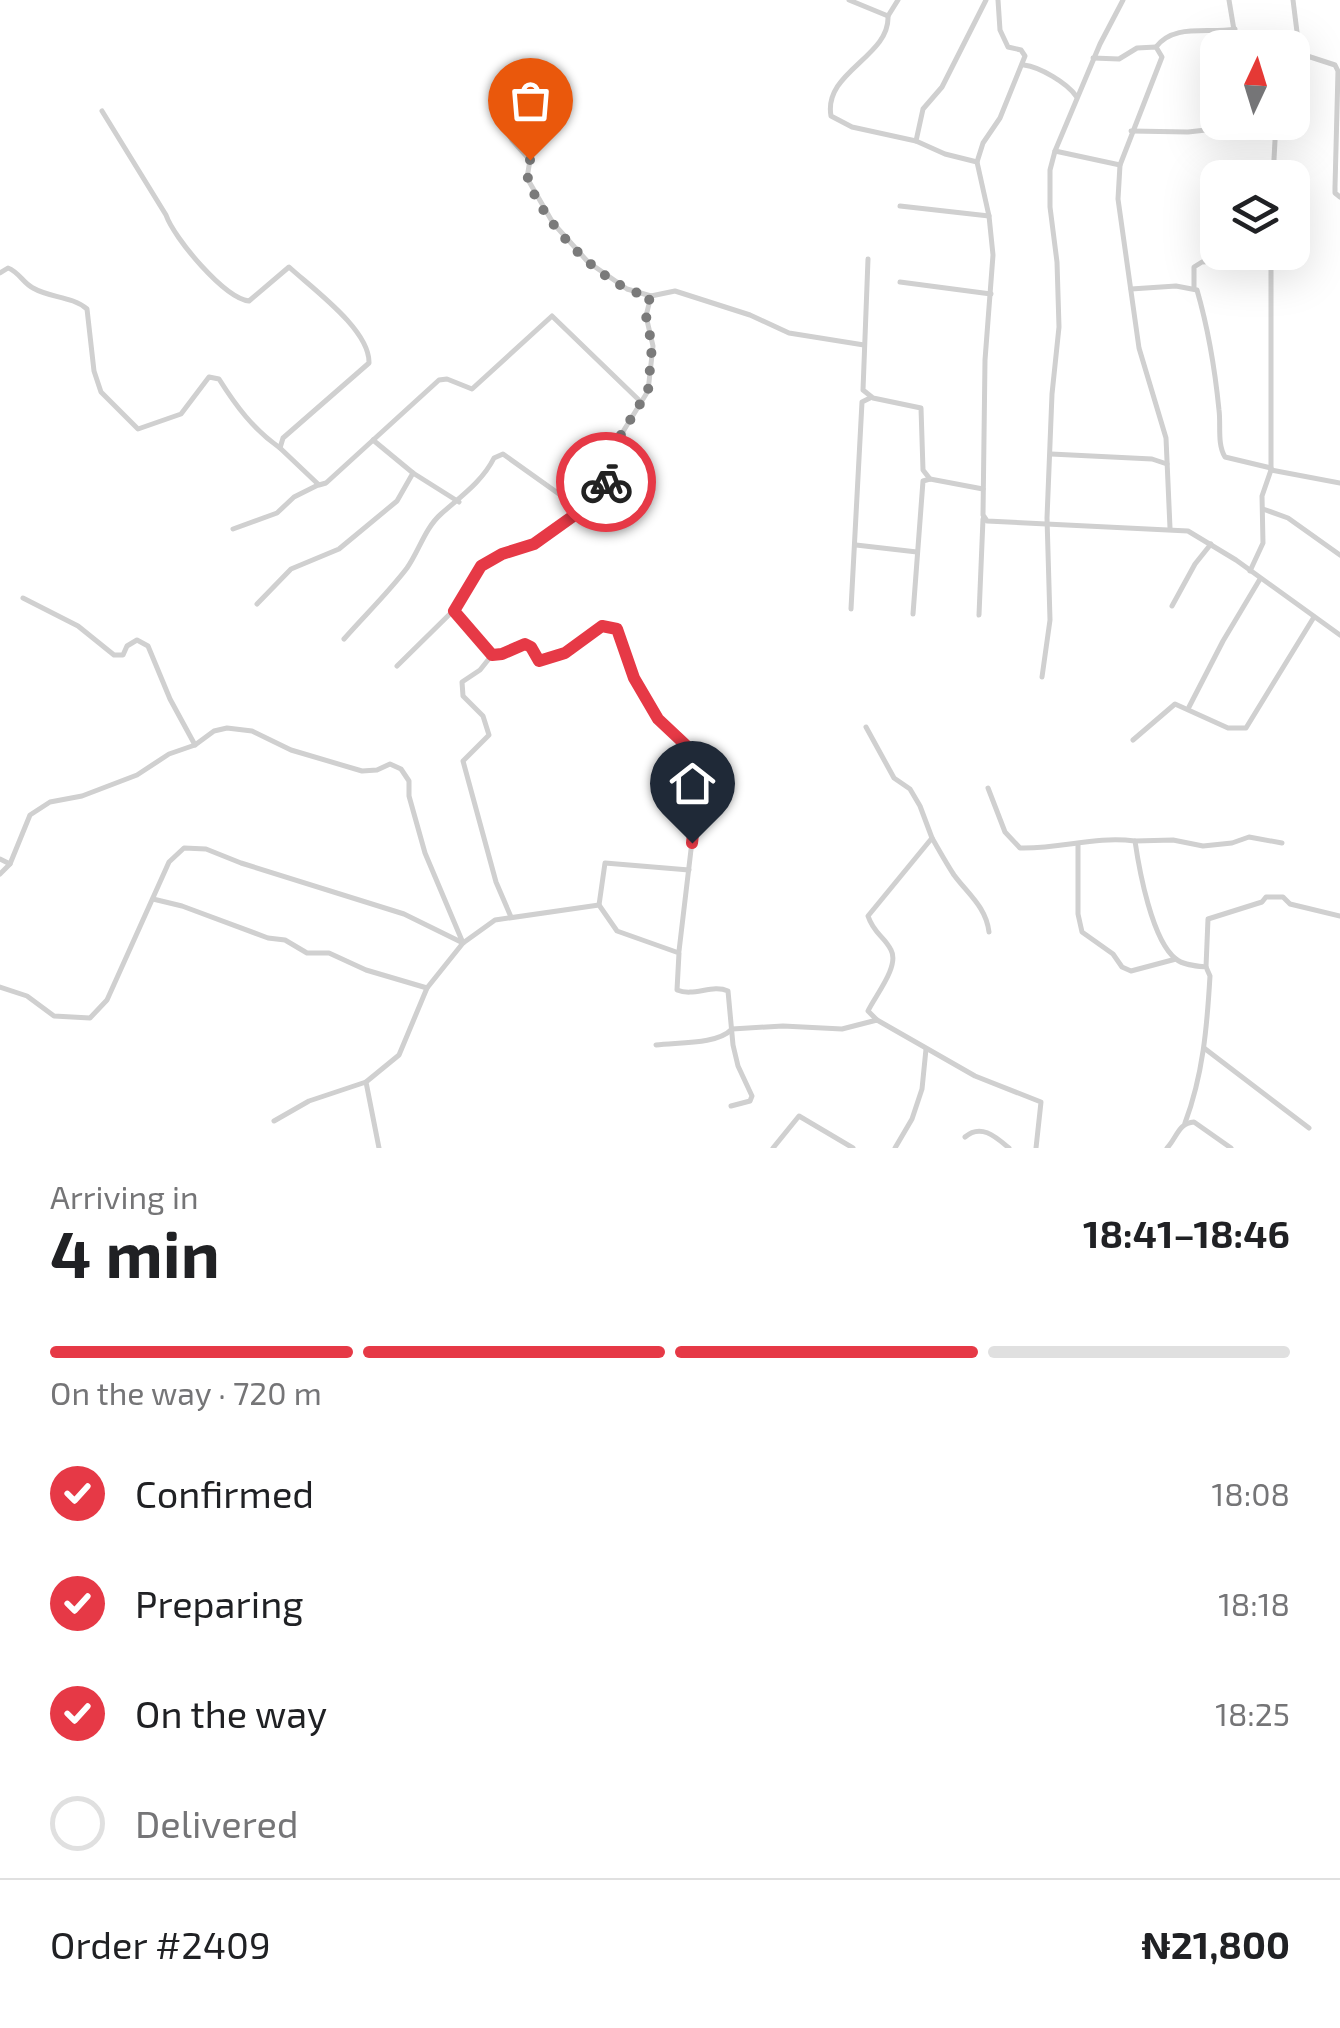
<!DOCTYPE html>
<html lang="en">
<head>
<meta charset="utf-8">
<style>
  :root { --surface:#fff; --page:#f2f2f2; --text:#202124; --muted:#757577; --line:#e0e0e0; --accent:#e63946 }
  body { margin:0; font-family:"Exo 2",sans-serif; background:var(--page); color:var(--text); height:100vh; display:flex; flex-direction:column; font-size:38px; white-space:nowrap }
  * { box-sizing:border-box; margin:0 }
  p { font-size:32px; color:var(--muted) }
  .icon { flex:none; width:55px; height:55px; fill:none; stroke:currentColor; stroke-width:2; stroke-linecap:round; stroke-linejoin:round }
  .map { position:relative; height:1148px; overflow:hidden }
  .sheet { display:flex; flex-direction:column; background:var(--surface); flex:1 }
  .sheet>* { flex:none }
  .needle { width:65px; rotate:4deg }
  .buttons { position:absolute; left:1200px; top:30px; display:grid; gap:20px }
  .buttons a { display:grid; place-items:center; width:110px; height:110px; border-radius:20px; background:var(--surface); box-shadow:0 10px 40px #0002; font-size:50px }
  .pin { position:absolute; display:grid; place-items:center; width:85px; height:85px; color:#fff; margin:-102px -42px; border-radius:50% 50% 50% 0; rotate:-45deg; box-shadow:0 0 10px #0007 }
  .pin .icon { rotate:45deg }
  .courier { position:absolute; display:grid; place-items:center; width:100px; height:100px; margin:-50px; border:8px solid #e63946; border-radius:50%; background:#fff; color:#222; box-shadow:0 2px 12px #0007 }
  .headline em { font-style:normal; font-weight:700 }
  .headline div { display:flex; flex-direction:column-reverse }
  .headline { display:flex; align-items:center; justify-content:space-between; height:170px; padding:0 50px }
  h1 { font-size:65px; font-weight:700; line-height:75px }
  .bar { display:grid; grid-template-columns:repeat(4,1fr); gap:15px 10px; align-content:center; height:120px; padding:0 50px }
  .bar i { height:12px; border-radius:8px; background:var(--line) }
  .bar .active { background:var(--accent) }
  .bar p { grid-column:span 4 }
  .line { display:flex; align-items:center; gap:25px; padding:0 50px; border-top:2px solid var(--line) }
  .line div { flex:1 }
  ol { padding:0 50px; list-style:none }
  li { display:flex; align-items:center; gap:30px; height:110px }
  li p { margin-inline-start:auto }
  li .icon { padding:10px; border-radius:50%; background:var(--accent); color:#fff; stroke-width:4 }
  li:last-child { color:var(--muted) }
  li i { width:55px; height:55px; border:5px solid var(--line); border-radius:50% }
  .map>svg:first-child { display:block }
</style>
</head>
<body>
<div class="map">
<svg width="1340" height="1148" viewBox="0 0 1340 1148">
  <rect width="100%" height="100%" fill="#fff"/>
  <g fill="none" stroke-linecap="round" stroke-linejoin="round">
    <g stroke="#d0d0d0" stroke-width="5">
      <path d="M 849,0 L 888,16 C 890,57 823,72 831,116 L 852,127 L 916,141"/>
      <path d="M 998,0 L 1000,30 L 1008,47 L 1021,50 L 1025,56 L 1000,118 L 983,143 L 977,162 L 989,216 L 993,255 L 985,360 L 983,515 L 987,521 L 1188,531 L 1236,560 L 1340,635"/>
      <path d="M 1229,0 L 1237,48"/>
      <path d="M 888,16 L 898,0"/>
      <path d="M 1269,41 L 1286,48"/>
      <path d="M 1156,47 C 1174,23 1208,34 1235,29"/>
      <path d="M 1292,51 L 1335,65 L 1338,71 L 1335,187 L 1335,193 L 1340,197"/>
      <path d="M 1093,58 L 1119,59 L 1137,48 L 1156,47 L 1162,57 L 1120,165 L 1118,199 L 1139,348 L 1166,438 L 1170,528"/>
      <path d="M 1024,65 C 1040,67 1067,83 1076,96"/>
      <path d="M 1203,79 L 1218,90"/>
      <path d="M 1292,82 L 1299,79 L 1300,56 L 1293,0"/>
      <path d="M 102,111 L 166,215 C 174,238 224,298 249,301 L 289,267 C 313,289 370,330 369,363 L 283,438 L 280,448 L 319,485 L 326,483 L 439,380 L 447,379 L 472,389 L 552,316 L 642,403"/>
      <path d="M 497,114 L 512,140 L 530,160 L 527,178 L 553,223 L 588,262 L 627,289 L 651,296 L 675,291 L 750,315 L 789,333 L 864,345"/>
      <path d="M 1131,131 L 1188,132 L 1242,126 L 1276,133"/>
      <path d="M 977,162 L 945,154 L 916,141 L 923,109 L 942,87 L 986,0"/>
      <path d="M 1120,165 L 1055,151 L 1100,44 L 1123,0"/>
      <path d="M 1273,178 L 1276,122"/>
      <path d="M 900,206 L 989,216"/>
      <path d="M 868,259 L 863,390 L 873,398 L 921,408 L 923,470 L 930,479"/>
      <path d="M 0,273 L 8,268 C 19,272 23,283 33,288 C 50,298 72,296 87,309 L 94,371 L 101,392 L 138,429 L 181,414 L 209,377 L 219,379 C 236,406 253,429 280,448"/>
      <path d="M 900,282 L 991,294"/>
      <path d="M 1194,287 L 1194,267 L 1202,262 L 1271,258"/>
      <path d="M 1131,289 L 1176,286 L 1197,290 C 1208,328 1215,370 1219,410 C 1221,425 1217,444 1225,457 L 1271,468"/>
      <path d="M 373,440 L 413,473 L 459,502"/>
      <path d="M 1051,454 L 1152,459 L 1167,464"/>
      <path d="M 1271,470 L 1340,483"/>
      <path d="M 1263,509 L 1288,518 L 1340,555"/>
      <path d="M 233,529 L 277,513 L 294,497 L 318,485"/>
      <path d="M 856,545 L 917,552"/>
      <path d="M 1250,571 L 1263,543 L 1262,496 L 1271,470 L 1271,252"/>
      <path d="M 23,598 L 78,626 L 114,655 L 123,655 L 127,646 L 137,640 L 148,646 L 170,699 L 195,745"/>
      <path d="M 257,604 L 291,569 L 339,549 L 397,501 L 413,473"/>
      <path d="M 1172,606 L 1195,564 L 1211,544"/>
      <path d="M 851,609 L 862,402 L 870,398"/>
      <path d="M 454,611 L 492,655 L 502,654 L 525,644 L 531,647 L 539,661 L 565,653 L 602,626 L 617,629 L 635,678 L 659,719 L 691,750 L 695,816 L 679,951"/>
      <path d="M 913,614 L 923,481 L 930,479 L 983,489"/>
      <path d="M 979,615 L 983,519"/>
      <path d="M 344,639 C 365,615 388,593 407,568 C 419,551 425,528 441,514 C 460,497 482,482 494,458 L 503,454 L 583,511"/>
      <path d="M 492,655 L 480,670 L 462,682 L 463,696 L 483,716 L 489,735 L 463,761 L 496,882 L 511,917"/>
      <path d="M 397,666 L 460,604 L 481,566 L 502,554 L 535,544 L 583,511 L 603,491 L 608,456 L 648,391 L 653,346 L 646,316 L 651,296"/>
      <path d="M 1042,677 L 1050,620 L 1047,518 L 1052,394 L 1059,327 L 1057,262 L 1050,207 L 1050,170 L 1055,151"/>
      <path d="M 1189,707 L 1223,641 L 1260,579"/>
      <path d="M 866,727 L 894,778 L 910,789 L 920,806 L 932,838"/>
      <path d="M 1133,740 L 1175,704 L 1228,728 L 1246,728 L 1314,617"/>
      <path d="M 988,788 L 1005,832 L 1020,848 C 1063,849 1093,836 1135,841"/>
      <path d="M 1078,844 L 1078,914 L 1082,932 L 1113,954 L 1122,967 L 1131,971 L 1176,959"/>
      <path d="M 0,859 L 10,864"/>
      <path d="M 0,874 L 10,864 L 30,815 L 50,802 L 82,796 L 137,775 L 169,754 L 195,745 L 214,731 L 227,728 L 252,731 L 291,750 L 362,771 L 377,770 L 390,764 L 401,769 L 409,781 L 409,796 L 425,853 L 463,943 L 404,914 L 241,863 L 206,849 L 184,848 L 169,862 L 107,1000 L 90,1018 L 54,1016 L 27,996 L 0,987"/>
      <path d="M 153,899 L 182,906 L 268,938 L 285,940 L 307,953 L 329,953 L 366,970 L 427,988"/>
      <path d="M 599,905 L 605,863 L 689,870"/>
      <path d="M 1206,967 L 1208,919 L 1262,902 L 1266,897 L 1283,897 L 1290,904 L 1340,916"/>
      <path d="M 877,1020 L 868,1011 C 875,996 900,966 891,950 C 884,936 874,934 868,916 L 932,838 C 939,850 946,863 954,875 C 968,894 986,907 989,932"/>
      <path d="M 656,1045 C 677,1042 717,1045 732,1029 L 783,1026 L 842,1029 L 877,1020 L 975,1076 L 1041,1102 L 1036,1148"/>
      <path d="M 1204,1048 L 1309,1128"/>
      <path d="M 274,1121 L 309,1101 L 366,1082"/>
      <path d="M 1185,1123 C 1203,1075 1207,1027 1210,976 L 1206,967 C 1196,966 1183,965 1176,959 C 1152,941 1139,869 1135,841 L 1173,840 L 1203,846 L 1232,843 L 1249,837 L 1282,843"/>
      <path d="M 965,1137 C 981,1123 996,1137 1009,1148"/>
      <path d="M 379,1148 L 366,1082 L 399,1055 L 427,988 L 463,943 L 495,920 L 599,905 L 617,931 L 679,953 L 677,990 C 694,997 712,984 728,991 L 733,1045 L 738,1066 L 752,1096 L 750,1101 L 731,1106"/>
      <path d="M 773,1148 L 799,1116 L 853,1148"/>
      <path d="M 895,1148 L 912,1119 L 922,1089 L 926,1049"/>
      <path d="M 1167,1148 C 1177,1138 1178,1123 1194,1122 L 1231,1148"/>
    </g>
  </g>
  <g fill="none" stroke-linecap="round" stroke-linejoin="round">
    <path stroke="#7a7a7a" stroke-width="10" stroke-dasharray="0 18" d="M 530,160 C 529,168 526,175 529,182 C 544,224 605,290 650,296 L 646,316 L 652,346 L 648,391 L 608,456 L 606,482"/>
    <path stroke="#e63946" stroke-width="12" d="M 606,482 L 597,499 L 534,544 L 502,554 L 481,566 L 454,611 L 492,655 L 502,654 L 525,644 L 531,647 L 539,661 L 565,653 L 602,626 L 617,629 L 634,678 L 658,719 L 691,750 L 695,816 L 692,843"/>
  </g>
</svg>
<div class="buttons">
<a><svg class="needle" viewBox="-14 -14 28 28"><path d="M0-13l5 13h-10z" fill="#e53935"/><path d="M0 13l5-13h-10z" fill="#757577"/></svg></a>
<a><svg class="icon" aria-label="layers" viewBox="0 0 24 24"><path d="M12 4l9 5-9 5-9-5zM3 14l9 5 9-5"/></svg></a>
</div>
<div class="pin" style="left:530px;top:160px;background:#ea580c"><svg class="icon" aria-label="bag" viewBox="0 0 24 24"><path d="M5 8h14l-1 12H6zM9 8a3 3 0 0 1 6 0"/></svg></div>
<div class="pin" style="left:692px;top:843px;background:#1f2937"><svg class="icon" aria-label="home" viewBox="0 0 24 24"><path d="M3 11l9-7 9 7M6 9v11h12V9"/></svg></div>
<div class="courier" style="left:606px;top:482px"><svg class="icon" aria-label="bike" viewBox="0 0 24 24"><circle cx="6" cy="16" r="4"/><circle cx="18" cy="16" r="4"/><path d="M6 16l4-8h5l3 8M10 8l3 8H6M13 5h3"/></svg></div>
</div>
<section class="sheet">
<div class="headline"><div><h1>4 min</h1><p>Arriving in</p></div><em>18:41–18:46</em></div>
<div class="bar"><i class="active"></i><i class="active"></i><i class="active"></i><i></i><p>On the way · 720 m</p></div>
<ol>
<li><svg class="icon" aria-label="check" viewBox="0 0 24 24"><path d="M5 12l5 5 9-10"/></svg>Confirmed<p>18:08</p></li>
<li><svg class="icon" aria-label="check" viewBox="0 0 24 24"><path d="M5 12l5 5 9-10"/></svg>Preparing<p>18:18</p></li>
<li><svg class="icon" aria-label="check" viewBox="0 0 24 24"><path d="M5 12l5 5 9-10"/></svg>On the way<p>18:25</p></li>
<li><i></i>Delivered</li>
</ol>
<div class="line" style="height:130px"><div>Order #2409</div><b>₦21,800</b></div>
</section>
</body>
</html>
